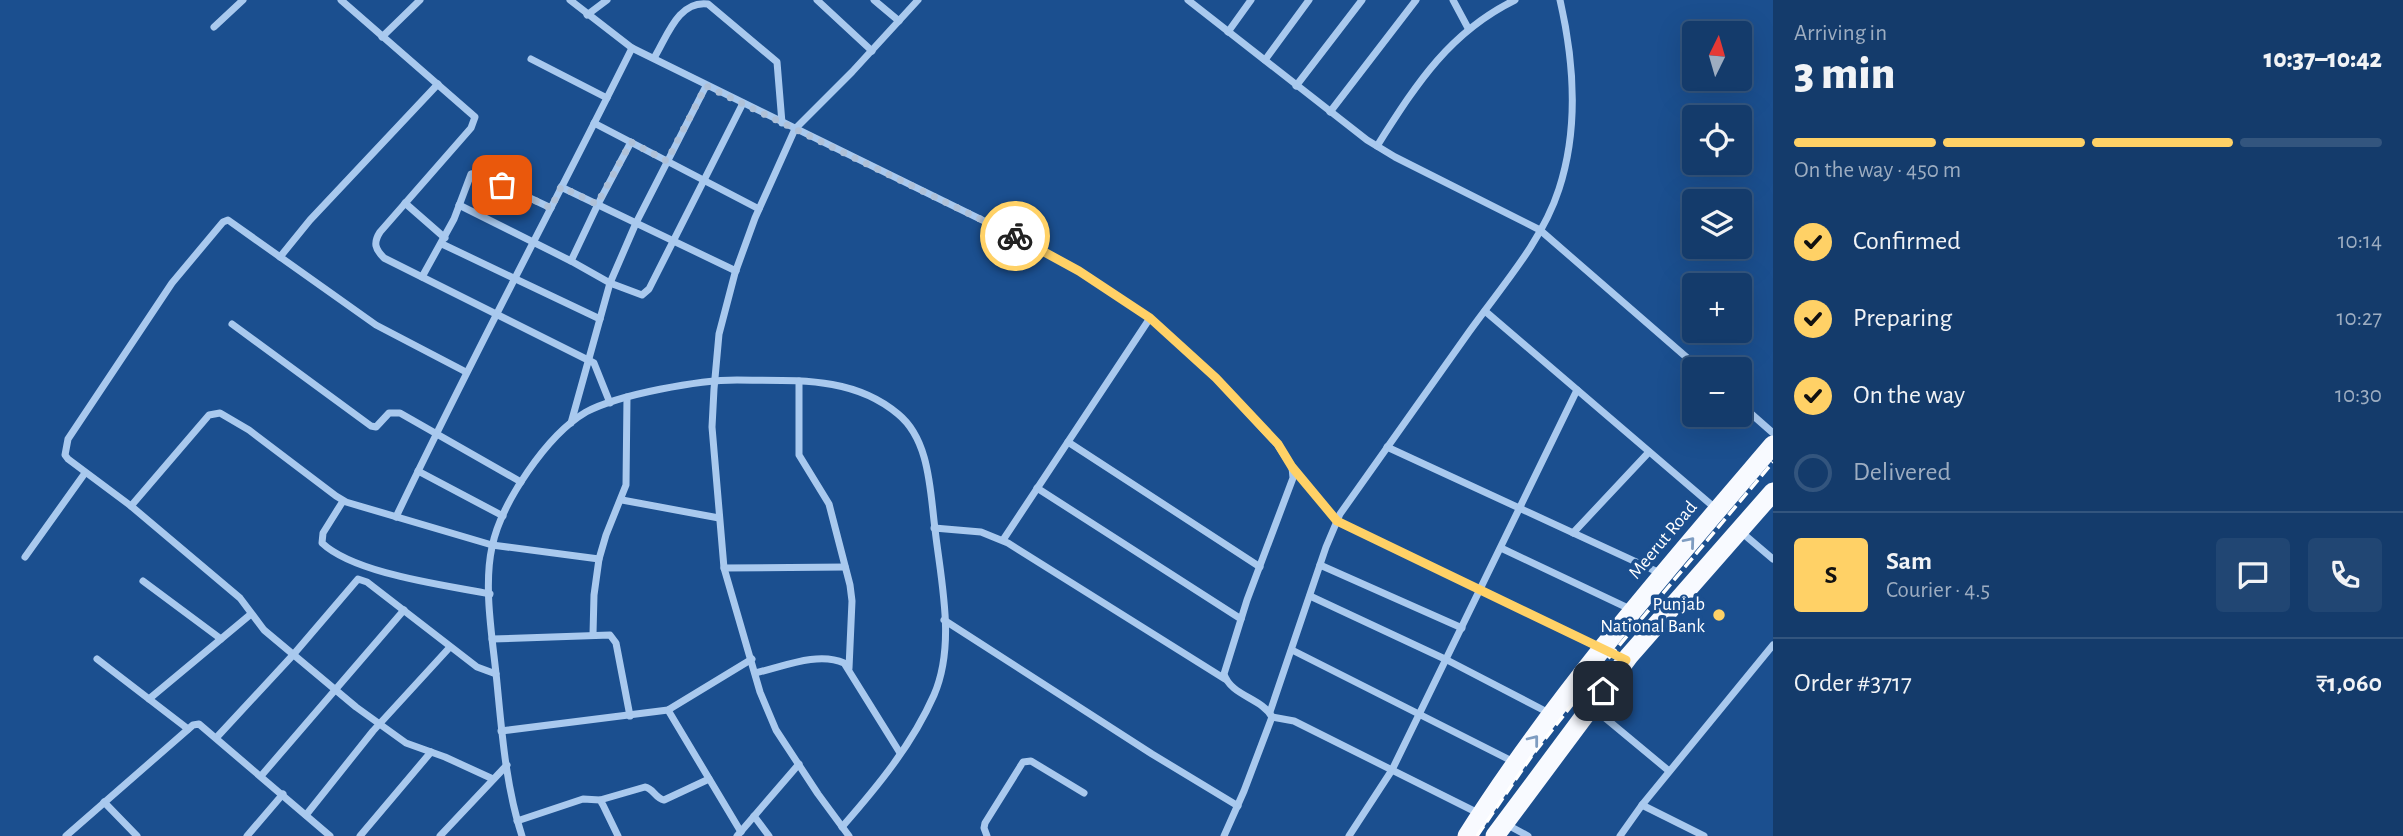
<!DOCTYPE html>
<html lang="en">
<head>
<meta charset="utf-8">
<style>
  :root { --surface:#143b6b; --page:#214673; --text:#f1f3f6; --muted:#9dadc1; --line:#33557e; --accent:#ffd166 }
  body { margin:0; font-family:"Alegreya Sans",sans-serif; background:var(--page); color:var(--text); height:100vh; display:flex; flex-direction:column; font-size:26px; white-space:nowrap }
  * { box-sizing:border-box; margin:0 }
  p { font-size:23px; color:var(--muted) }
  .icon { flex:none; width:38px; height:38px; fill:none; stroke:currentColor; stroke-width:2; stroke-linecap:round; stroke-linejoin:round }
  .map { position:relative; flex:1; overflow:hidden }
  .drawer { display:flex; flex-direction:column; background:var(--surface); width:630px }
  .drawer>* { flex:none }
  .needle { width:46px; rotate:5deg }
  .tools { position:absolute; left:1682px; top:21px; display:grid; gap:14px }
  .tools a { display:grid; place-items:center; width:70px; height:70px; border-radius:7px; background:var(--surface); box-shadow:0 7px 28px #0002,0 0 0 2px var(--line); font-size:35px }
  .pin { position:absolute; display:grid; place-items:center; width:60px; height:60px; color:#fff; margin:-30px; border-radius:14px; box-shadow:0 4px 10px #0006 }
  .courier { position:absolute; display:grid; place-items:center; width:70px; height:70px; margin:-35px; border:5px solid #ffd166; border-radius:50%; background:#fff; color:#222; box-shadow:0 2px 9px #0007 }
  .head em { font-style:normal; font-weight:800 }
  .head div { display:flex; flex-direction:column-reverse }
  .head { display:flex; align-items:center; justify-content:space-between; height:119px; padding:0 21px }
  h1 { font-size:46px; font-weight:800; line-height:52px }
  .bar { display:grid; grid-template-columns:repeat(4,1fr); gap:10px 7px; align-content:center; height:84px; padding:0 21px }
  .bar i { height:9px; border-radius:5px; background:var(--line) }
  .bar .current { background:var(--accent) }
  .bar p { grid-column:span 4 }
  .line { display:flex; align-items:center; gap:18px; padding:0 21px; border-top:2px solid var(--line) }
  .line div { flex:1 }
  .round { display:grid; place-items:center; flex:none; width:74px; height:74px; border-radius:7px; background:var(--page) }
  ol { padding:0 21px; list-style:none }
  li { display:flex; align-items:center; gap:21px; height:77px }
  li p { margin-inline-start:auto }
  li .icon { padding:7px; border-radius:50%; background:var(--accent); color:#111; stroke-width:4 }
  li:last-child { color:var(--muted) }
  li i { width:38px; height:38px; border:4px solid var(--line); border-radius:50% }
  main { display:flex; flex:1; min-height:0 }
  .map>svg:first-child { display:block }
</style>
</head>
<body>
<main>
<div class="map">
<svg width="1773" height="836" viewBox="0 0 1773 836">
  <rect width="100%" height="100%" fill="#1b4f8f"/>
  <g fill="none" stroke-linecap="round" stroke-linejoin="round">
    <g stroke="#a9c9ee" stroke-width="7">
      <path d="M 341,0 L 475,117 L 471,128 L 380,232 C 373,243 375,249 384,258 L 594,363 L 610,403"/>
      <path d="M 570,0 L 632,48 L 1027,242 L 1079,271 L 1150,318 L 1216,378 L 1277,444 L 1292,467 L 1293,478 L 1247,600 L 1224,674 C 1231,696 1262,698 1272,717 L 1244,791 L 1224,836"/>
      <path d="M 817,0 L 872,51"/>
      <path d="M 874,0 L 899,21"/>
      <path d="M 1188,0 L 1367,140 L 1395,157 L 1540,230 L 1700,369"/>
      <path d="M 1453,0 L 1468,28"/>
      <path d="M 587,15 L 607,0"/>
      <path d="M 214,27 L 243,0"/>
      <path d="M 1228,32 L 1251,0"/>
      <path d="M 382,37 L 420,0"/>
      <path d="M 654,58 C 667,37 678,0 708,4 L 777,62 L 782,123"/>
      <path d="M 531,59 L 607,98"/>
      <path d="M 1265,60 L 1309,0"/>
      <path d="M 1296,86 L 1362,0"/>
      <path d="M 1330,112 L 1416,0"/>
      <path d="M 594,123 L 759,209"/>
      <path d="M 1377,146 C 1416,85 1448,33 1515,0"/>
      <path d="M 561,187 L 736,271"/>
      <path d="M 405,203 L 445,238"/>
      <path d="M 459,205 L 571,261 L 610,283 L 642,295 L 649,289 L 743,103"/>
      <path d="M 442,244 L 600,319"/>
      <path d="M 280,257 L 310,220 L 438,84"/>
      <path d="M 571,261 L 598,204 L 631,142"/>
      <path d="M 422,277 L 454,219 L 471,174 L 477,173 L 551,208"/>
      <path d="M 1485,311 L 1715,508"/>
      <path d="M 232,324 L 371,426 L 376,427 L 389,413 L 400,413 L 521,482"/>
      <path d="M 466,372 L 376,325 L 228,220 L 223,222 L 172,283 L 68,439 L 65,455 L 68,459 L 131,506 L 240,598 L 264,630 L 356,707 L 406,743 L 445,757 L 493,779"/>
      <path d="M 799,381 L 799,455 L 829,504 L 850,585 L 852,601 L 849,668"/>
      <path d="M 1740,404 L 1773,433"/>
      <path d="M 571,423 L 610,283 L 636,223 L 706,86"/>
      <path d="M 1068,442 L 1260,567"/>
      <path d="M 1387,447 L 1660,573"/>
      <path d="M 1292,467 L 1337,521 L 1623,659"/>
      <path d="M 418,471 L 503,516"/>
      <path d="M 1037,488 L 1241,619"/>
      <path d="M 622,500 L 719,518"/>
      <path d="M 343,501 L 323,533 L 322,543 C 355,574 445,585 490,594"/>
      <path d="M 131,506 L 209,415 L 220,413 L 249,430 L 336,496 L 346,502 L 492,545 L 599,559"/>
      <path d="M 396,517 C 471,359 554,205 632,48"/>
      <path d="M 934,528 L 981,532 L 1008,543 L 1225,679"/>
      <path d="M 1740,531 L 1773,559"/>
      <path d="M 1573,533 L 1649,452"/>
      <path d="M 1003,540 L 1150,318"/>
      <path d="M 1501,548 L 1630,609"/>
      <path d="M 25,557 L 85,473"/>
      <path d="M 1320,565 L 1462,628"/>
      <path d="M 724,568 L 845,567"/>
      <path d="M 143,581 L 221,639"/>
      <path d="M 1310,596 L 1447,660 L 1549,713"/>
      <path d="M 944,620 L 1152,754 L 1238,806"/>
      <path d="M 593,634 L 594,595 L 599,559 L 606,535 L 626,485 L 627,397"/>
      <path d="M 492,639 L 610,635 L 616,643 L 630,716"/>
      <path d="M 1292,650 L 1516,763"/>
      <path d="M 97,659 L 188,729"/>
      <path d="M 755,673 C 782,667 818,651 844,663 L 900,753"/>
      <path d="M 149,699 L 251,614"/>
      <path d="M 1592,707 L 1669,771"/>
      <path d="M 668,710 L 741,832"/>
      <path d="M 1270,712 L 1326,547 L 1340,514 C 1383,453 1426,392 1469,332 C 1501,287 1542,242 1559,189 C 1579,128 1574,61 1560,0"/>
      <path d="M 1272,717 L 1294,721 L 1480,814"/>
      <path d="M 501,731 L 668,710 L 752,659"/>
      <path d="M 217,737 L 293,655 L 358,579 L 367,582 L 477,667 L 496,674"/>
      <path d="M 261,776 L 404,610"/>
      <path d="M 600,800 L 645,787 C 653,788 655,798 664,800 L 709,779"/>
      <path d="M 104,802 L 137,836"/>
      <path d="M 1642,805 L 1704,836"/>
      <path d="M 306,815 L 373,731 L 450,647"/>
      <path d="M 754,816 L 769,836"/>
      <path d="M 517,821 L 583,799 L 600,800 L 603,805 L 618,836"/>
      <path d="M 1504,823 L 1528,836"/>
      <path d="M 66,836 L 193,725 L 199,724 L 330,836"/>
      <path d="M 247,836 L 283,794"/>
      <path d="M 360,836 L 431,752"/>
      <path d="M 440,836 L 507,765"/>
      <path d="M 522,836 C 506,787 502,734 497,683 C 493,641 483,588 492,547 C 501,503 547,435 586,412 C 620,394 699,380 737,380 C 793,381 852,375 898,414 C 930,440 930,491 935,529 C 941,582 956,644 934,695 C 912,745 877,787 842,827"/>
      <path d="M 737,836 L 799,764"/>
      <path d="M 849,836 L 818,794 L 776,730 L 760,692 L 724,568 L 712,427 L 714,389 L 719,334 L 735,273 L 755,218 L 795,129 L 852,72 L 918,0"/>
      <path d="M 987,836 L 984,828 L 985,823 L 1023,762 L 1031,761 L 1084,793"/>
      <path d="M 1349,836 L 1392,770 L 1577,390"/>
      <path d="M 1620,836 L 1642,805 L 1773,645"/>
    </g>
    <g stroke="#f8faff" stroke-width="19">
      <path d="M 1467,836 C 1555,697 1666,570 1773,445"/>
      <path d="M 1495,836 L 1629,656 L 1773,492"/>
    </g>
    <path stroke="#fff" stroke-width="3.5" stroke-dasharray="12 5" stroke-linecap="butt" d="M 1477,836 L 1531,757 L 1607,660 L 1773,462"/>
  </g>
  <defs><path id="oneway-chevron" d="M-2-3.5L2.5 0L-2 3.5" fill="none" stroke-width="1.6" stroke-linecap="round" stroke-linejoin="round" transform="scale(1.75)"/></defs>
  <g stroke="#7e9cc1">
    <use href="#oneway-chevron" transform="translate(1690 542) rotate(-50)"/>
    <use href="#oneway-chevron" transform="translate(1534 740) rotate(-52)"/>
  </g>
  <g fill="none" stroke-linecap="round" stroke-linejoin="round">
    <path stroke="#afc1d8" stroke-width="7" stroke-dasharray="0 12.6" d="M 502,185 L 551,208 L 561,187 L 597,204 L 631,142 L 667,161 L 706,86 L 1015,236"/>
    <path stroke="#ffd166" stroke-width="9" d="M 1015,236 L 1079,271 L 1150,318 L 1216,378 L 1278,444 L 1292,467 L 1337,521 L 1626,660 L 1603,691"/>
  </g>
  <circle fill="#ffd166" stroke="#1b4f8f" stroke-width="2.5" cx="1719" cy="615" r="7"/>
  <g text-anchor="middle" dominant-baseline="central" stroke-width="7" stroke-linejoin="round" paint-order="stroke">
    <g font-size="19" fill="#fff" stroke="#1b4f8f">
      <text transform="translate(1663 540) rotate(-50)">Meerut Road</text>
    </g>
    <g font-size="19" fill="#fff" stroke="#1b4f8f" text-anchor="end">
      <text x="1705" y="604">Punjab<tspan x="1705" dy="22">National Bank</tspan></text>
    </g>
  </g>
</svg>
<div class="tools">
<a><svg class="needle" viewBox="-14 -14 28 28"><path d="M0-13l5 13h-10z" fill="#e53935"/><path d="M0 13l5-13h-10z" fill="#9dadc1"/></svg></a>
<a><svg class="icon" aria-label="locate" viewBox="0 0 24 24"><circle cx="12" cy="12" r="6"/><path d="M12 2v4M12 18v4M2 12h4M18 12h4"/></svg></a>
<a><svg class="icon" aria-label="layers" viewBox="0 0 24 24"><path d="M12 4l9 5-9 5-9-5zM3 14l9 5 9-5"/></svg></a>
<a>+</a>
<a>−</a>
</div>
<div class="pin" style="left:502px;top:185px;background:#ea580c"><svg class="icon" aria-label="bag" viewBox="0 0 24 24"><path d="M5 8h14l-1 12H6zM9 8a3 3 0 0 1 6 0"/></svg></div>
<div class="pin" style="left:1603px;top:691px;background:#1f2937"><svg class="icon" aria-label="home" viewBox="0 0 24 24"><path d="M3 11l9-7 9 7M6 9v11h12V9"/></svg></div>
<div class="courier" style="left:1015px;top:236px"><svg class="icon" aria-label="bike" viewBox="0 0 24 24"><circle cx="6" cy="16" r="4"/><circle cx="18" cy="16" r="4"/><path d="M6 16l4-8h5l3 8M10 8l3 8H6M13 5h3"/></svg></div>
</div>
<section class="drawer">
<div class="head"><div><h1>3 min</h1><p>Arriving in</p></div><em>10:37–10:42</em></div>
<div class="bar"><i class="current"></i><i class="current"></i><i class="current"></i><i></i><p>On the way · 450 m</p></div>
<ol>
<li><svg class="icon" aria-label="check" viewBox="0 0 24 24"><path d="M5 12l5 5 9-10"/></svg>Confirmed<p>10:14</p></li>
<li><svg class="icon" aria-label="check" viewBox="0 0 24 24"><path d="M5 12l5 5 9-10"/></svg>Preparing<p>10:27</p></li>
<li><svg class="icon" aria-label="check" viewBox="0 0 24 24"><path d="M5 12l5 5 9-10"/></svg>On the way<p>10:30</p></li>
<li><i></i>Delivered</li>
</ol>
<div class="line" style="height:126px"><b class="round" style="background:var(--accent);color:#111">S</b><div><b>Sam</b><p>Courier · 4.5</p></div><a class="round"><svg class="icon" aria-label="chat" viewBox="0 0 24 24"><path d="M4 5h16v11H9l-5 4z"/></svg></a><a class="round"><svg class="icon" aria-label="phone" viewBox="0 0 24 24"><path d="M5 4h4l2 5-3 2q2 4 5 5l2-3 5 2v4C11 20 4 13 5 4z"/></svg></a></div>
<div class="line" style="height:91px"><div>Order #3717</div><b>₹1,060</b></div>
</section>
</main>
</body>
</html>
